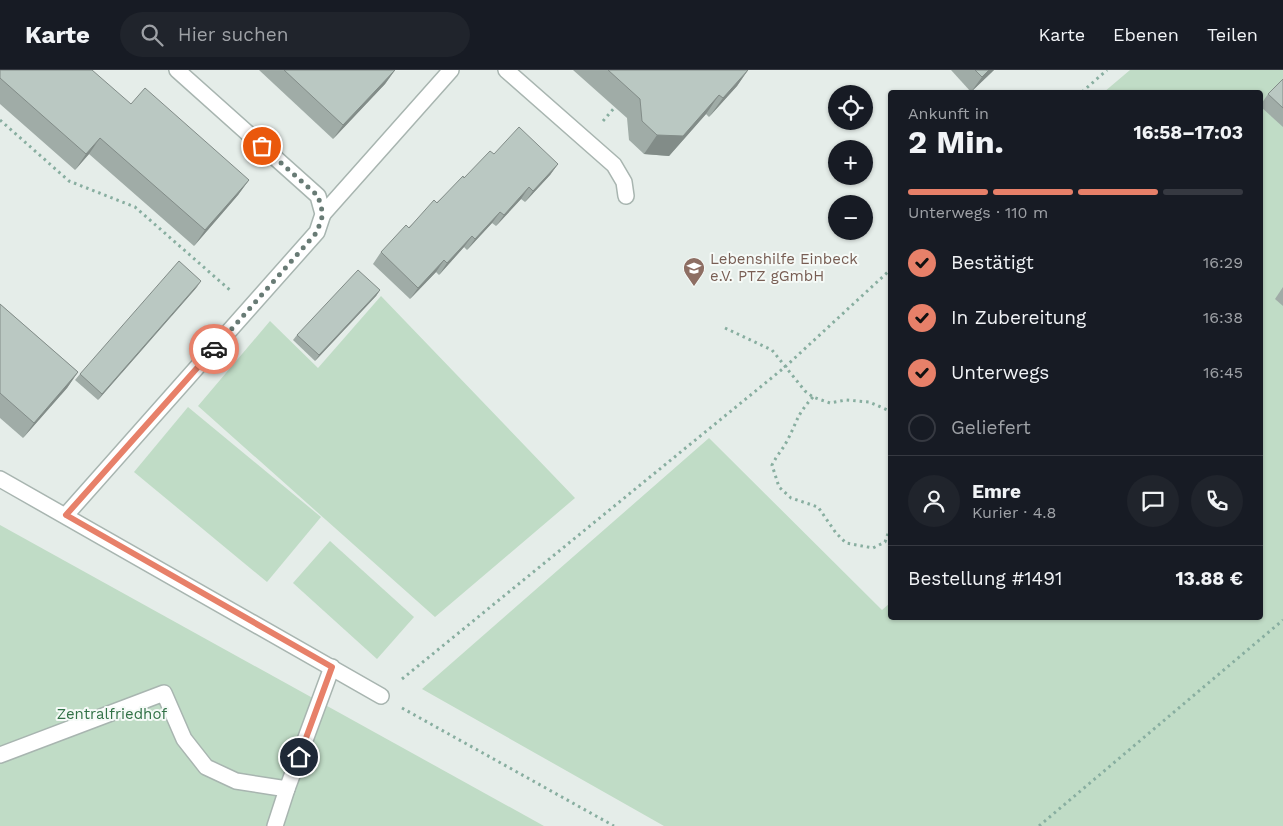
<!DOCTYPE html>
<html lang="de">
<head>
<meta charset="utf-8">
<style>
  :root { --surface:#171b24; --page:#20242c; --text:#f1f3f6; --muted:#9ea1a6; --line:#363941; --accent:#e78069 }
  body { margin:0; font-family:"Work Sans",sans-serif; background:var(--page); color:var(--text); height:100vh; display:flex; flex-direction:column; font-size:19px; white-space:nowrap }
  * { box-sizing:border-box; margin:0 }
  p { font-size:16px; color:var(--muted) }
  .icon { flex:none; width:28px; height:28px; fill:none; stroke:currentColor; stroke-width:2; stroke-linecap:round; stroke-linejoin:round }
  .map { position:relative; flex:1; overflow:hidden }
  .drawer { position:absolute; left:888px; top:20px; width:375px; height:530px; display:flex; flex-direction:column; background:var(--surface); border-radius:5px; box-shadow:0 1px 4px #0004 }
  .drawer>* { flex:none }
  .fabs { position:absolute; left:828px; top:15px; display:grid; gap:10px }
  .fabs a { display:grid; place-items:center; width:45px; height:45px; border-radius:50%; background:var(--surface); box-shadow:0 1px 4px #0004; font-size:25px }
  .pin { position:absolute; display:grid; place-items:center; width:42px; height:42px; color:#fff; margin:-21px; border:2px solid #fff; border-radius:50%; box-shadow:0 1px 5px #0007 }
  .courier { position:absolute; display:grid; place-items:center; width:50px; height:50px; margin:-25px; border:4px solid #e78069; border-radius:50%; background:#fff; color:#222; box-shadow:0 1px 6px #0007 }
  .headline em { font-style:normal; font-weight:700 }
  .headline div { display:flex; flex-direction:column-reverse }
  .headline { display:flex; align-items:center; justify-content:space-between; height:85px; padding:0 20px }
  h1 { font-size:32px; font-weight:700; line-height:38px }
  .bar { display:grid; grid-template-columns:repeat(4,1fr); gap:8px 5px; align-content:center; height:60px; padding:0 20px }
  .bar i { height:6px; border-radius:4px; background:var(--line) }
  .bar .current { background:var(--accent) }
  .bar p { grid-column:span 4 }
  .line { display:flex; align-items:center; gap:12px; padding:0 20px; border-top:1px solid var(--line) }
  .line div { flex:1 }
  .round { display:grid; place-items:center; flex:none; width:52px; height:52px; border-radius:26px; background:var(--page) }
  ol { padding:0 20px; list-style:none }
  li { display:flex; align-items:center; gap:15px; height:55px }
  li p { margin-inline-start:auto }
  li .icon { padding:5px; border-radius:50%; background:var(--accent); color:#111; stroke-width:4 }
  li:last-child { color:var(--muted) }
  li i { width:28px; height:28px; border:2px solid var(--line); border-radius:50% }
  header { display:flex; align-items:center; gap:30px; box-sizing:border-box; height:70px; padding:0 25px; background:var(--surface); border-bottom:1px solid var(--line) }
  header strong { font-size:24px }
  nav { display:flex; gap:28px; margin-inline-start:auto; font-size:18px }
  .search { width:350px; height:45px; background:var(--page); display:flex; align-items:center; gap:12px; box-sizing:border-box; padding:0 18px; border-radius:28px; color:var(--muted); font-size:19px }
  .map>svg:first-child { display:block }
</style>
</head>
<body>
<header>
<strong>Karte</strong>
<div class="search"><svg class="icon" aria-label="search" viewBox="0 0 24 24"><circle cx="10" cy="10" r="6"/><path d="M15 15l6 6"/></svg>Hier suchen</div>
<nav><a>Karte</a><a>Ebenen</a><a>Teilen</a></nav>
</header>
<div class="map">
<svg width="1283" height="756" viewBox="0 0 1283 756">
  <rect width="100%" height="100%" fill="#e5ede9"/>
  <g fill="#c0dcc6">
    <path d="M 1130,0 L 1283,0 L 1283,756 L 664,756 L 422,619 L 709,368 L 882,540 L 890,533 L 890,548 L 1260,548 L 1260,22 L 1104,22 Z"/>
    <path d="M 381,226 L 575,428 L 435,547 L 198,336 L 270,251 L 318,298 Z"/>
    <path d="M 188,337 L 321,447 L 267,512 L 134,402 Z"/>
    <path d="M 0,455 L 544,756 L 0,756 Z"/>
    <path d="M 330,471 L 414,547 L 377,589 L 293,513 Z"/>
  </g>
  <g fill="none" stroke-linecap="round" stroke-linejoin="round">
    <g stroke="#a8b5b0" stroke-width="18">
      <g id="minor">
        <path d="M 506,0 L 614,95 L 624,112 L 626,126"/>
        <path d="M 323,144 L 451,0"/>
        <path d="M 0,409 L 381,626"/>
        <path d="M 66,445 L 317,162 L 323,144 L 318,126 L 177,0"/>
        <path d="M 0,685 L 164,623 L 184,669 L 206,697 L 236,711 L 287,719"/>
        <path d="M 275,756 L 287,719 L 332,597"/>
      </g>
    </g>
    <g stroke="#88aea0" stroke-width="3" stroke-dasharray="2.5 4" stroke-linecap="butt">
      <path d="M 1082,22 L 1107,0"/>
      <path d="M 0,50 L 69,111 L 135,137 L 231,221"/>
      <path d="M 603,51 L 615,37"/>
      <path d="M 725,258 L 772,280 L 805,321 L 813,327 L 830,333 L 846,330 L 869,332 L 890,341"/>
      <path d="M 813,327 C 797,344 797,352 787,371 C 783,379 777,385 772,395 L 779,417 L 791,428 L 818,437 L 836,463 L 846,473 L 873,478 L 885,472 L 890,458"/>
      <path d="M 402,609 L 785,297 L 890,200"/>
      <path d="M 402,638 L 614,756"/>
      <path d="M 1039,756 L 1283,550"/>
    </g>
    <use href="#minor" stroke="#fff" stroke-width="15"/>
  </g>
  <g fill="#a0aca7">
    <path d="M 0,0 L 131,34 L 249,110 L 238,125 L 194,176 L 89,84 L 75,100 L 0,34 Z"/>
    <path d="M 259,0 L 395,0 L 385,14 L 333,69 Z"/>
    <path d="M 573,0 L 748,0 L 737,16 L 709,47 L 706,44 L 669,86 L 644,84 L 629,70 L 627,48 Z"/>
    <path d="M 951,0 L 994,0 L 971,22 Z"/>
    <path d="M 1283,9 L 1283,57 L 1260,36 L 1268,24 Z"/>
    <path d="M 494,84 L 558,94 L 550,105 L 525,132 L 521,129 L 496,156 L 492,153 L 467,180 L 464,177 L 439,205 L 436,202 L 410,229 L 373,194 L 381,182 L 464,108 Z"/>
    <path d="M 197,217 L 98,330 L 75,310 L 80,304 Z"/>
    <path d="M 1283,217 L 1283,236 L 1275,229 Z"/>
    <path d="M 380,220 L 376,226 L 315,291 L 293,270 L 297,265 Z"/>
    <path d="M 0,234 L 78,302 L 67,318 L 23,368 L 0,348 Z"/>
  </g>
  <g fill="#828c88">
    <path d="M 395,0 L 385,14 L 333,69 L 343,55 Z"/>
    <path d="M 748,0 L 737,16 L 709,47 L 723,28 Z"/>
    <path d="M 989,0 L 994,0 L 971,22 L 982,7 Z"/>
    <path d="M 719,25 L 706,44 L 669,86 L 644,84 L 657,65 Z"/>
    <path d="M 100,68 L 89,84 L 75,100 L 86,84 Z"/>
    <path d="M 558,94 L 550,105 L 525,132 L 533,121 Z"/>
    <path d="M 249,110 L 238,125 L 194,176 L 205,160 Z"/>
    <path d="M 529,117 L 521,129 L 496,156 L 504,145 Z"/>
    <path d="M 500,142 L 492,153 L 467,180 L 475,169 Z"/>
    <path d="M 472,166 L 464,177 L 439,205 L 447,193 Z"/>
    <path d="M 444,190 L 436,202 L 410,229 L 418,218 Z"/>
    <path d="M 201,211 L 197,217 L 98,330 L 102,324 Z"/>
    <path d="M 380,220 L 376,226 L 315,291 L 319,285 Z"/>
    <path d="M 78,302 L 67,318 L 23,368 L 34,353 Z"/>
  </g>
  <g fill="#bac8c2" stroke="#828c88">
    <path d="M 0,0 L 92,0 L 131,34 L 145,18 L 249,110 L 205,160 L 100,68 L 86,84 L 0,8 Z"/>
    <path d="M 284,0 L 395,0 L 343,55 Z"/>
    <path d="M 608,0 L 748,0 L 723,28 L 719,25 L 683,66 L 657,65 L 642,51 L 640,29 Z"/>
    <path d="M 975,0 L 989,0 L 982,7 Z"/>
    <path d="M 1283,9 L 1283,38 L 1268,24 Z"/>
    <path d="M 519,57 L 558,94 L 533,121 L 529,117 L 504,145 L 500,142 L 475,169 L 472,166 L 447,193 L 444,190 L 418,218 L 381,182 L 406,155 L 409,158 L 434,130 L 437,133 L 463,106 L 464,108 L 490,81 L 494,84 Z"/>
    <path d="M 179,191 L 201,211 L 102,324 L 80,304 Z"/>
    <path d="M 358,200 L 380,220 L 319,285 L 297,265 Z"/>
    <path d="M 0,234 L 78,302 L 34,353 L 0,323 Z"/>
  </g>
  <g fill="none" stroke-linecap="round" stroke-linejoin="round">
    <path stroke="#687b75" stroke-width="5" stroke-dasharray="0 9" d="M 214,279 L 317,162 L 323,144 L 318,126 L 262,76"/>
    <path stroke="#e78069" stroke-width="6" d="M 214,279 L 66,445 L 332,597 L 299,687"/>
  </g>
  <defs>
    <g id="school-pin" transform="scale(1.125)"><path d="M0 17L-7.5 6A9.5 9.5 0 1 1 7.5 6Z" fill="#8d6e63" stroke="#f5faf7"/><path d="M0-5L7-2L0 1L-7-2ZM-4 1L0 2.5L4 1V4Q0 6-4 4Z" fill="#fff"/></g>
  </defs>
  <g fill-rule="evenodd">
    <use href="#school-pin" x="694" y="198"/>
  </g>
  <g text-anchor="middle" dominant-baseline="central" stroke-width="4" stroke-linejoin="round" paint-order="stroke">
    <g font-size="15" fill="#785e54" stroke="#f5faf7" text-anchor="start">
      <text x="710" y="189">Lebenshilfe Einbeck<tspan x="710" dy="17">e.V. PTZ gGmbH</tspan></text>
    </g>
    <g font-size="15" fill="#327247" stroke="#f5faf7">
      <text x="112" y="644">Zentralfriedhof</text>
    </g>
  </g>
</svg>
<div class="fabs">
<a><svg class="icon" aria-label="locate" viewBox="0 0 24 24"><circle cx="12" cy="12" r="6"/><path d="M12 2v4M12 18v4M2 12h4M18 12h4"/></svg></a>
<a>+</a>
<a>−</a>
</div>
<div class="pin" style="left:262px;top:76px;background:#ea580c"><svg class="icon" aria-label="bag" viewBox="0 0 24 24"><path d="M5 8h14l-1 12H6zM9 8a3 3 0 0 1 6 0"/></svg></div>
<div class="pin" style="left:299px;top:687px;background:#1f2937"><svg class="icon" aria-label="home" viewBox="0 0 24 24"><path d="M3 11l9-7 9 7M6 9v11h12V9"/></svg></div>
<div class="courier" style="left:214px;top:279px"><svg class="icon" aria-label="car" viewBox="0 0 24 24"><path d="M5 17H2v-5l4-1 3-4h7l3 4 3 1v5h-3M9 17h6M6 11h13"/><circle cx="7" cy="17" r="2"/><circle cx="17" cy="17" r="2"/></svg></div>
<section class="drawer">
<div class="headline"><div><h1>2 Min.</h1><p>Ankunft in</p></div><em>16:58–17:03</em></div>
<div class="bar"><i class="current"></i><i class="current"></i><i class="current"></i><i></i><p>Unterwegs · 110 m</p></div>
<ol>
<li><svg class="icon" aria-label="check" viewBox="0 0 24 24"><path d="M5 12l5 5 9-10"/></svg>Bestätigt<p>16:29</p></li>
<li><svg class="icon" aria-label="check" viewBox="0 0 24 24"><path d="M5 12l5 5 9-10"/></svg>In Zubereitung<p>16:38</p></li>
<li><svg class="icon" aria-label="check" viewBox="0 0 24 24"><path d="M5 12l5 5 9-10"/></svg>Unterwegs<p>16:45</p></li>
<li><i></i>Geliefert</li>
</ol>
<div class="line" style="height:90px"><a class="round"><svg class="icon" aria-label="person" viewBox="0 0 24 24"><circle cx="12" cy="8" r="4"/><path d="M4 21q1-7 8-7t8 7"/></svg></a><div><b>Emre</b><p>Kurier · 4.8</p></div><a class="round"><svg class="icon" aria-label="chat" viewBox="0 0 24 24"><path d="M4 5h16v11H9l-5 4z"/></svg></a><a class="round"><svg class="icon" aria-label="phone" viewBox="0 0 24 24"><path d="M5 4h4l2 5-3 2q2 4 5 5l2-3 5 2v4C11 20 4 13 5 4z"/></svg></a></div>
<div class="line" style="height:65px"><div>Bestellung #1491</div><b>13.88 €</b></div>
</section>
</div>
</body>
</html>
